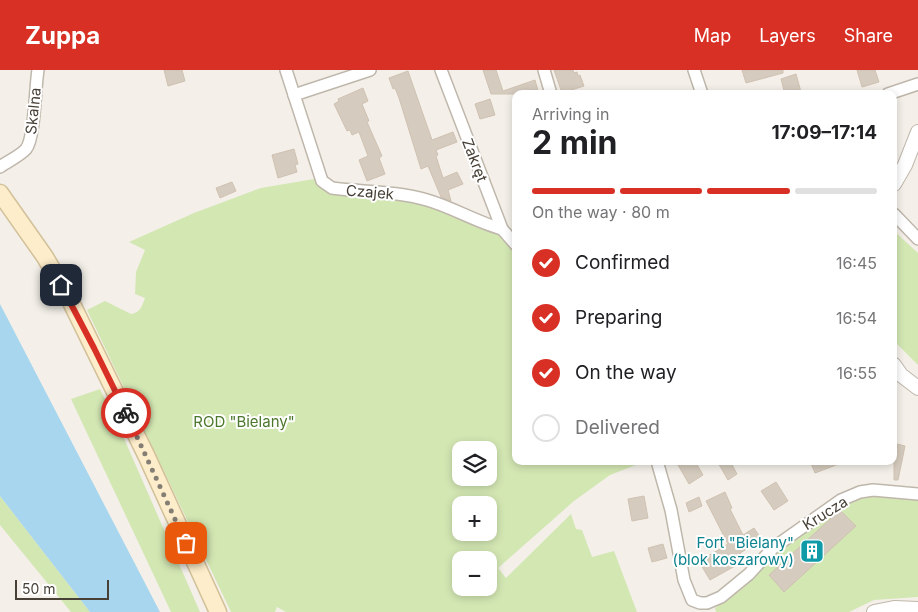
<!DOCTYPE html>
<html lang="en">
<head>
<meta charset="utf-8">
<style>
  :root { --surface:#fff; --page:#f6f6f6; --text:#202124; --muted:#757577; --line:#e0e0e0; --accent:#d93025 }
  body { margin:0; font-family:Inter,sans-serif; background:var(--page); color:var(--text); height:100vh; display:flex; flex-direction:column; font-size:19px; white-space:nowrap }
  * { box-sizing:border-box; margin:0 }
  p { font-size:16px; color:var(--muted) }
  .icon { flex:none; width:28px; height:28px; fill:none; stroke:currentColor; stroke-width:2; stroke-linecap:round; stroke-linejoin:round }
  .map { position:relative; flex:1; overflow:hidden }
  .drawer { position:absolute; left:512px; top:20px; width:385px; height:375px; display:flex; flex-direction:column; background:var(--surface); border-radius:10px; box-shadow:0 2px 8px #0003 }
  .drawer>* { flex:none }
  .fabs { position:absolute; left:452px; top:371px; display:grid; gap:10px }
  .fabs a { display:grid; place-items:center; width:45px; height:45px; border-radius:10px; background:var(--surface); box-shadow:0 2px 8px #0003; font-size:25px }
  .scale { position:absolute; left:15px; bottom:12px; width:94px; box-sizing:border-box; padding-left:5px; border:2px solid #474037; border-top:0; font-size:14px; line-height:18px; white-space:nowrap; color:#474037; -webkit-text-stroke:4px #fff; paint-order:stroke }
  .pin { position:absolute; display:grid; place-items:center; width:42px; height:42px; color:#fff; margin:-21px; border-radius:10px; box-shadow:0 2px 8px #0006 }
  .courier { position:absolute; display:grid; place-items:center; width:50px; height:50px; margin:-25px; border:4px solid #d93025; border-radius:50%; background:#fff; color:#222; box-shadow:0 1px 6px #0007 }
  .overview em { font-style:normal; font-weight:700 }
  .overview div { display:flex; flex-direction:column-reverse }
  .overview { display:flex; align-items:center; justify-content:space-between; height:85px; padding:0 20px }
  h1 { font-size:32px; font-weight:700; line-height:38px }
  .bar { display:grid; grid-template-columns:repeat(4,1fr); gap:8px 5px; align-content:center; height:60px; padding:0 20px }
  .bar i { height:6px; border-radius:4px; background:var(--line) }
  .bar .on { background:var(--accent) }
  .bar p { grid-column:span 4 }
  ol { padding:0 20px; list-style:none }
  li { display:flex; align-items:center; gap:15px; height:55px }
  li p { margin-inline-start:auto }
  li .icon { padding:5px; border-radius:50%; background:var(--accent); color:#fff; stroke-width:4 }
  li:last-child { color:var(--muted) }
  li i { width:28px; height:28px; border:2px solid var(--line); border-radius:50% }
  header { display:flex; align-items:center; gap:30px; box-sizing:border-box; height:70px; padding:0 25px; background:var(--accent); color:#fff }
  header strong { font-size:24px }
  nav { display:flex; gap:28px; margin-inline-start:auto; font-size:18px }
  .map>svg:first-child { display:block }
</style>
</head>
<body>
<header>
<strong>Zuppa</strong>
<nav><a>Map</a><a>Layers</a><a>Share</a></nav>
</header>
<div class="map">
<svg width="918" height="542" viewBox="0 0 918 542">
  <rect width="100%" height="100%" fill="#f4f0e9"/>
  <g fill="#d3e7b3" fill-rule="evenodd">
    <path d="M 314,109 L 321,118 L 332,124 L 405,128 L 440,138 L 503,166 L 516,183 L 516,391 L 646,391 L 610,405 L 574,431 L 498,498 L 506,508 L 571,444 L 576,459 L 582,460 L 592,487 L 614,481 L 637,542 L 286,542 L 277,537 L 275,542 L 231,542 L 87,240 L 105,231 L 131,244 C 140,243 142,236 145,228 L 135,224 L 136,202 L 145,180 L 129,172 L 194,143 L 261,118 ZM 461,380 L 489,380 L 489,408 L 461,408 ZM 461,435 L 489,435 L 489,462 L 461,462 ZM 461,490 L 489,490 L 489,518 L 461,518 Z"/>
    <path d="M 894,161 L 918,183 L 918,295 L 897,274 L 894,266 Z"/>
    <path d="M 100,319 L 119,357 L 200,542 L 171,542 L 71,329 Z"/>
    <path d="M 884,425 L 918,430 L 918,527 L 874,530 L 849,542 L 716,542 L 715,538 L 743,518 L 775,482 L 846,434 L 863,427 Z"/>
    <path d="M 0,426 L 90,542 L 71,542 L 0,455 Z"/>
  </g>
  <path fill="#a7d6ee" d="M 0,234 L 160,542 L 90,542 L 0,426 Z"/>
  <g fill="#d5cbbe" stroke="#d0c2b2">
    <path d="M 164,0 L 182,0 L 185,11 L 168,16 Z"/>
    <path d="M 483,0 L 496,0 L 503,21 L 535,10 L 539,24 L 491,24 Z"/>
    <path d="M 554,0 L 573,0 L 574,3 L 577,2 L 578,6 L 580,5 L 584,16 L 562,23 Z"/>
    <path d="M 742,0 L 783,0 L 783,3 L 746,13 Z"/>
    <path d="M 857,0 L 875,0 L 879,12 L 862,17 Z"/>
    <path d="M 408,1 L 432,70 L 453,62 L 457,72 L 436,80 L 438,85 L 436,86 L 443,108 L 457,102 L 463,114 L 448,120 L 451,131 L 441,127 L 428,96 L 421,99 L 399,28 L 395,18 L 393,19 L 389,8 Z"/>
    <path d="M 796,4 L 801,22 L 785,24 L 781,9 Z"/>
    <path d="M 363,18 L 368,31 L 362,34 L 369,51 L 367,52 L 382,86 L 379,88 L 385,104 L 367,111 L 359,90 L 368,86 L 359,62 L 352,65 L 350,60 L 347,61 L 334,34 L 339,31 L 338,29 Z"/>
    <path d="M 490,29 L 495,45 L 480,49 L 475,34 Z"/>
    <path d="M 294,79 L 298,94 L 295,95 L 297,102 L 278,108 L 272,85 Z"/>
    <path d="M 232,112 L 236,121 L 220,128 L 216,118 Z"/>
    <path d="M 897,374 L 905,376 L 898,410 L 894,410 L 894,378 L 895,378 Z"/>
    <path d="M 685,391 L 695,391 L 703,405 L 689,414 L 678,395 Z"/>
    <path d="M 717,391 L 730,391 L 737,404 L 728,410 Z"/>
    <path d="M 810,391 L 844,391 L 844,392 L 815,403 Z"/>
    <path d="M 776,412 L 788,431 L 774,440 L 761,421 Z"/>
    <path d="M 725,422 L 732,438 L 730,439 L 743,465 L 754,458 L 762,470 L 740,483 L 744,491 L 710,510 L 701,495 L 705,493 L 703,489 L 728,474 L 706,431 Z"/>
    <path d="M 644,426 L 648,448 L 632,451 L 628,429 Z"/>
    <path d="M 699,427 L 702,436 L 689,442 L 686,433 Z"/>
    <path d="M 840,440 L 856,456 L 784,522 L 769,505 Z"/>
    <path d="M 663,474 L 667,488 L 652,492 L 648,478 Z"/>
  </g>
  <g fill="none" stroke-linecap="round" stroke-linejoin="round">
    <g stroke="#bfb7ab" stroke-width="14">
      <g id="minor">
        <path d="M 286,0 L 322,111 L 332,118 C 363,122 396,121 427,130 C 452,137 476,152 502,159"/>
        <path d="M 441,0 L 502,159 L 516,175"/>
        <path d="M 544,0 L 551,24"/>
        <path d="M 694,0 L 702,24"/>
        <path d="M 888,24 L 918,14"/>
        <path d="M 294,25 L 370,0"/>
        <path d="M 0,97 C 8,91 20,86 26,79 C 35,68 35,17 38,0"/>
        <path d="M 894,144 L 918,169"/>
        <path d="M 657,391 L 671,440 L 684,510 L 692,530 L 700,533 L 707,533 L 721,527 L 749,504 L 773,478 L 841,430 L 860,422 L 873,420 L 918,424"/>
      </g>
    </g>
    <g stroke="#bfb7ab" stroke-width="16">
      <g id="tertiary">
        <path d="M 894,114 L 905,95 L 918,62"/>
        <path d="M 894,295 L 901,305 L 918,318"/>
        <path d="M 874,542 L 894,538 L 918,539"/>
      </g>
    </g>
    <g stroke="#d2c099" stroke-width="19">
      <path id="secondary" d="M 0,123 L 45,187 L 69,228 L 147,387 L 218,542"/>
    </g>
    <use href="#minor" stroke="#fff" stroke-width="11"/>
    <use href="#tertiary" stroke="#fff" stroke-width="14"/>
    <use href="#secondary" stroke="#fdedca" stroke-width="16"/>
  </g>
  <g fill="none" stroke-linecap="round" stroke-linejoin="round">
    <path stroke="#847e75" stroke-width="5" stroke-dasharray="0 9" d="M 126,343 L 186,473"/>
    <path stroke="#d93025" stroke-width="6" d="M 61,215 L 94,278 L 126,343"/>
  </g>
  <defs>
    <g id="building-square" transform="scale(1.25)"><rect x="-9" y="-9" width="18" height="18" rx="4" fill="#0f9aa8" stroke="#fff"/><path d="M-4-6H4V6H1V3H-1V6H-4ZM-2.5-4.3h1.7v1.8h-1.7ZM.8-4.3h1.7v1.8H.8ZM-2.5-1h1.7V.8h-1.7ZM.8-1h1.7V.8H.8Z" fill="#fff"/></g>
  </defs>
  <g fill-rule="evenodd">
    <use href="#building-square" x="812" y="481"/>
  </g>
  <g text-anchor="middle" dominant-baseline="central" stroke-width="4" stroke-linejoin="round" paint-order="stroke">
    <g font-size="15" fill="#474037" stroke="#fff">
      <text transform="translate(33 41) rotate(-84)">Skalna</text>
      <text transform="translate(475 90) rotate(69)">Zakręt</text>
      <text transform="translate(370 122) rotate(5)">Czajek</text>
      <text transform="translate(825 443) rotate(-32)">Krucza</text>
    </g>
    <g font-size="15" fill="#4d782c" stroke="#fff">
      <text x="244" y="351">ROD "Bielany"</text>
    </g>
    <g font-size="15" fill="#0d838f" stroke="#fff" text-anchor="end">
      <text x="794" y="472">Fort "Bielany"<tspan x="794" dy="17">(blok koszarowy)</tspan></text>
    </g>
  </g>
</svg>
<div class="fabs">
<a><svg class="icon" aria-label="layers" viewBox="0 0 24 24"><path d="M12 4l9 5-9 5-9-5zM3 14l9 5 9-5"/></svg></a>
<a>+</a>
<a>−</a>
</div>
<div class="scale">50 m</div>
<div class="pin" style="left:186px;top:473px;background:#ea580c"><svg class="icon" aria-label="bag" viewBox="0 0 24 24"><path d="M5 8h14l-1 12H6zM9 8a3 3 0 0 1 6 0"/></svg></div>
<div class="pin" style="left:61px;top:215px;background:#1f2937"><svg class="icon" aria-label="home" viewBox="0 0 24 24"><path d="M3 11l9-7 9 7M6 9v11h12V9"/></svg></div>
<div class="courier" style="left:126px;top:343px"><svg class="icon" aria-label="bike" viewBox="0 0 24 24"><circle cx="6" cy="16" r="4"/><circle cx="18" cy="16" r="4"/><path d="M6 16l4-8h5l3 8M10 8l3 8H6M13 5h3"/></svg></div>
<section class="drawer">
<div class="overview"><div><h1>2 min</h1><p>Arriving in</p></div><em>17:09–17:14</em></div>
<div class="bar"><i class="on"></i><i class="on"></i><i class="on"></i><i></i><p>On the way · 80 m</p></div>
<ol>
<li><svg class="icon" aria-label="check" viewBox="0 0 24 24"><path d="M5 12l5 5 9-10"/></svg>Confirmed<p>16:45</p></li>
<li><svg class="icon" aria-label="check" viewBox="0 0 24 24"><path d="M5 12l5 5 9-10"/></svg>Preparing<p>16:54</p></li>
<li><svg class="icon" aria-label="check" viewBox="0 0 24 24"><path d="M5 12l5 5 9-10"/></svg>On the way<p>16:55</p></li>
<li><i></i>Delivered</li>
</ol>
</section>
</div>
</body>
</html>
